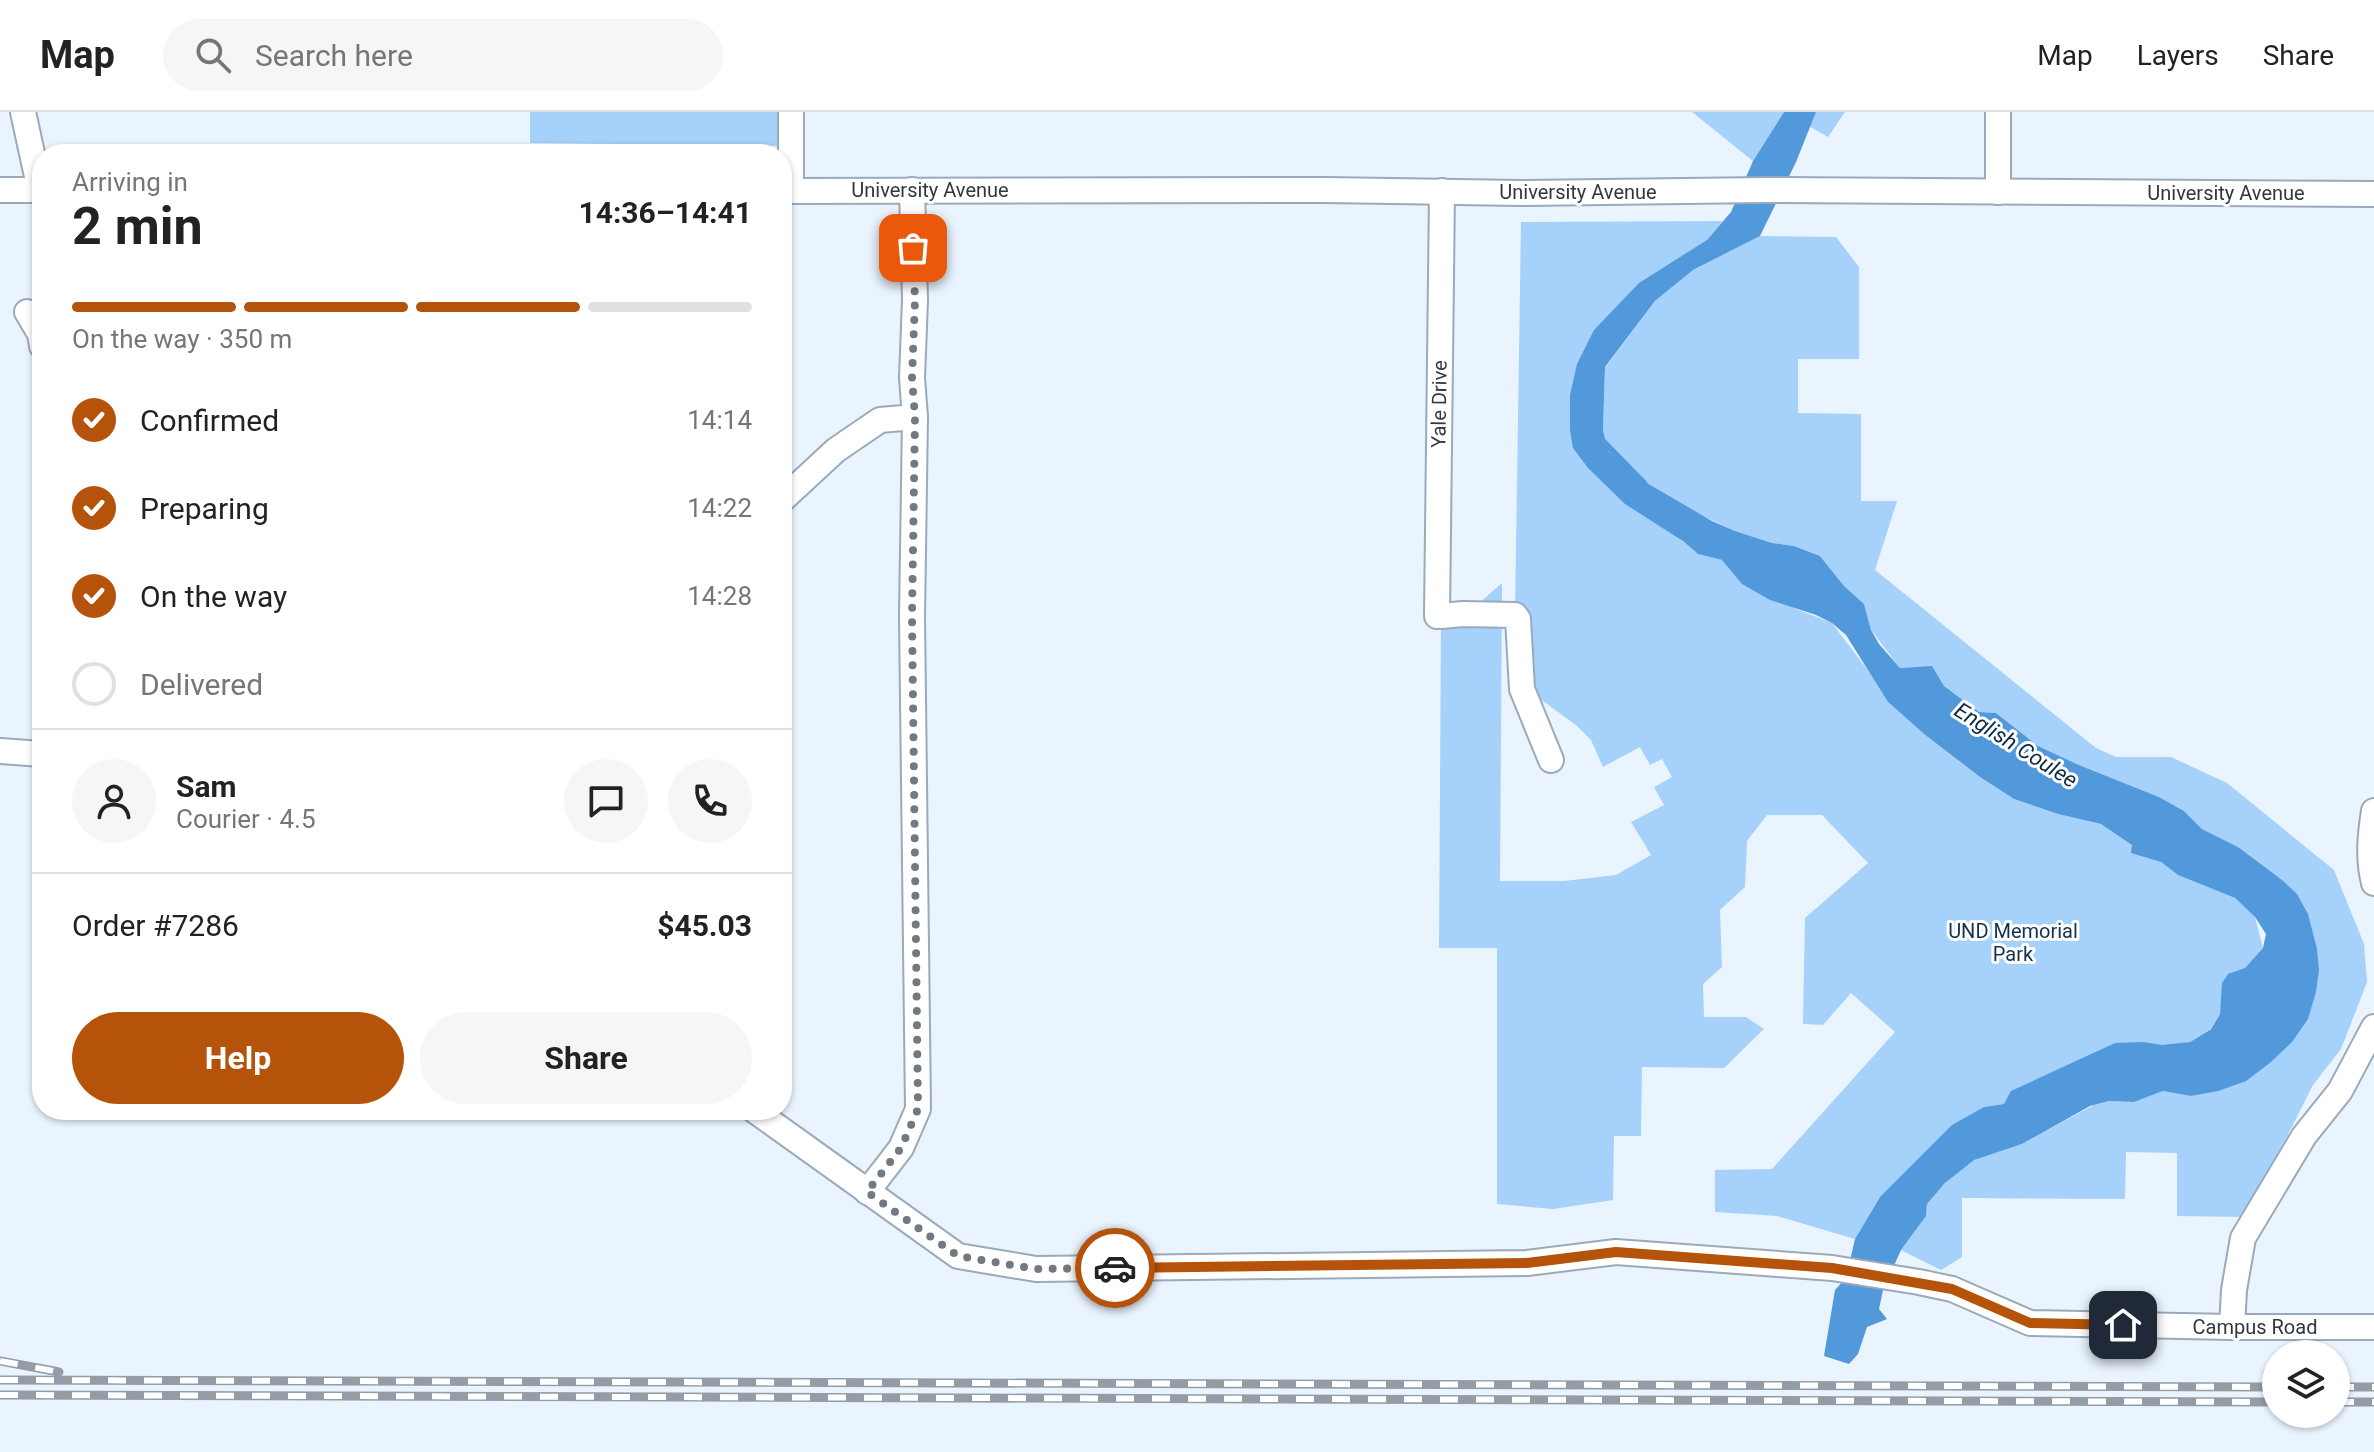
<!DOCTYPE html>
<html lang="en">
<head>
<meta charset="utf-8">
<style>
  :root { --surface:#fff; --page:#f6f6f6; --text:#222; --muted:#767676; --line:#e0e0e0; --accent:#b45309 }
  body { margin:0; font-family:Roboto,sans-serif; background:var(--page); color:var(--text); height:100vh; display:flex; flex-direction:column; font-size:30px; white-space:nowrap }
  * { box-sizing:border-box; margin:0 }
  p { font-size:26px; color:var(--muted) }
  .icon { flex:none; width:44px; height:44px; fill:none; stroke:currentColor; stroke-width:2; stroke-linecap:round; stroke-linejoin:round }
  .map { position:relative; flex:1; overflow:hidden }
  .sheet { position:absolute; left:32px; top:32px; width:760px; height:976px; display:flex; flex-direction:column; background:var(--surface); border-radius:32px; box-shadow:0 2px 6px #0004 }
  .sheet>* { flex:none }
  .buttons { position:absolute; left:2262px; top:1228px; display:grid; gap:16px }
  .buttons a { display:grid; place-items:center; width:88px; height:88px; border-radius:50%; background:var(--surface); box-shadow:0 2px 6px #0004; font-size:40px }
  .pin { position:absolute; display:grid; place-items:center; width:68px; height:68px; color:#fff; margin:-34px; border-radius:16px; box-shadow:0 4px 12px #0006 }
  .courier { position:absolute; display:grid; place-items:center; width:80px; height:80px; margin:-40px; border:6px solid #b45309; border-radius:50%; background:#fff; color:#222; box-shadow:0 2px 10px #0007 }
  .headline em { font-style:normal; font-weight:700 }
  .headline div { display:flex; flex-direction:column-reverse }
  .headline { display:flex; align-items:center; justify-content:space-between; height:136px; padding:0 40px }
  h1 { font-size:52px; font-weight:700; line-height:60px }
  .bar { display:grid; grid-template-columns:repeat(4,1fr); gap:12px 8px; align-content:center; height:96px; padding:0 40px }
  .bar i { height:10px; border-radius:6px; background:var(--line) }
  .bar .active { background:var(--accent) }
  .bar p { grid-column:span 4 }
  .line { display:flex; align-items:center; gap:20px; padding:0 40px; border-top:2px solid var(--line) }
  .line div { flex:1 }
  .round { display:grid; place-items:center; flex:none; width:84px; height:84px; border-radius:42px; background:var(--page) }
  ol { padding:0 40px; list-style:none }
  li { display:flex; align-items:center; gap:24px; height:88px }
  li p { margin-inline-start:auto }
  li .icon { padding:8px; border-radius:50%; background:var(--accent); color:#fff; stroke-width:4 }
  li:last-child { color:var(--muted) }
  li i { width:44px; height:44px; border:4px solid var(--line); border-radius:50% }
  .cta { display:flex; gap:16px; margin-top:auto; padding:16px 40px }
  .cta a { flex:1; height:92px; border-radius:48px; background:var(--accent); color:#fff; font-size:32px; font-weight:700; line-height:92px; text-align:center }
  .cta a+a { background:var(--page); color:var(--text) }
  header { display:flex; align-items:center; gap:48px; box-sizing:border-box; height:112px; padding:0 40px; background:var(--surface); border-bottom:2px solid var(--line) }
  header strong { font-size:38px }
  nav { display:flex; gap:44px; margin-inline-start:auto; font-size:28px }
  .search { width:560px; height:72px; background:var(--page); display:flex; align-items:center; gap:20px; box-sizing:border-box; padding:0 28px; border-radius:44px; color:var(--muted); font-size:30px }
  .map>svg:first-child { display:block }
</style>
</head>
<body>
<header>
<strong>Map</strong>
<div class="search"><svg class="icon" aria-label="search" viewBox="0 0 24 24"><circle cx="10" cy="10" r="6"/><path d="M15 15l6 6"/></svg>Search here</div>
<nav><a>Map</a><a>Layers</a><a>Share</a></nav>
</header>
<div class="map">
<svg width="2374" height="1340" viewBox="0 0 2374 1340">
  <rect width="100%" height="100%" fill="#eaf4fe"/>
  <g fill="#a6d1fb">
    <path d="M 530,0 L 791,0 L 791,34 L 530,31 Z"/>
    <path d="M 1692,0 L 1784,0 L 1753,49 Z"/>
    <path d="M 1816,0 L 1845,0 L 1828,25 L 1809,14 Z"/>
    <path d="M 1723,109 L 1707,128 L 1594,218 L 1573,336 L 1698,442 L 1722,448 L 1796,497 L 1832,511 L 1872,564 L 1888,590 L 1924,622 L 1980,665 L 2014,687 L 2058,702 L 2101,712 L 2161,750 L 2178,763 L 2235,786 L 2255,805 L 2263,836 L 2245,856 L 2222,887 L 2220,902 L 2211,916 L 2190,930 L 2088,944 L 2004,992 L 1984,995 L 1880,1085 L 1855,1127 L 1777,1104 L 1715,1100 L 1715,1058 L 1772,1057 L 1895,920 L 1851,881 L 1823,913 L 1803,912 L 1805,806 L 1868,751 L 1822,703 L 1767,703 L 1747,729 L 1745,775 L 1720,798 L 1722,855 L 1703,872 L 1704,905 L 1746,905 L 1764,917 L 1724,956 L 1642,955 L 1641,1024 L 1614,1024 L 1613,1088 L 1553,1097 L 1497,1092 L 1497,836 L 1439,836 L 1441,511 L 1470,499 L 1502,471 L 1500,769 L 1564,769 L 1616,763 L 1651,743 L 1631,710 L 1664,693 L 1654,675 L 1672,665 L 1662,647 L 1650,653 L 1640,635 L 1603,655 L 1591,628 L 1577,614 L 1528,578 L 1515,503 L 1521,110 Z"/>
    <path d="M 1760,124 L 1836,125 L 1859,155 L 1859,247 L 1798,247 L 1798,301 L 1861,302 L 1861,389 L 1897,389 L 1875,458 L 2096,636 L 2116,645 L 2171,645 L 2227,671 L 2334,758 L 2364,832 L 2367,870 L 2341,937 L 2313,973 L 2265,1068 L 2243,1105 L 2177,1104 L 2177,1041 L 2126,1040 L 2125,1087 L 1962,1086 L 1962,1145 L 1941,1158 L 1901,1138 L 1926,1104 L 1927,1092 L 1945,1071 L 1974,1047 L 2022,1032 L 2094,993 L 2109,989 L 2134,990 L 2163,979 L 2191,984 L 2308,908 L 2238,735 L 2202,717 L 2184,699 L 2159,685 L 2079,653 L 2038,634 L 1996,601 L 1979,600 L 1944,574 L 1932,555 L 1900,556 L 1871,518 L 1864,492 L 1844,474 L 1820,444 L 1794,434 L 1772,431 L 1735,419 L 1653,380 L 1608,339 L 1603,318 L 1605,256 L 1655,189 L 1693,158 Z"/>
  </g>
  <path fill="#5199da" d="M 1784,0 L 1816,0 L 1796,50 L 1760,124 L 1693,158 L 1655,189 L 1605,255 L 1603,318 L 1608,339 L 1640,367 L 1712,409 L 1735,419 L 1772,431 L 1794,434 L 1820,444 L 1844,474 L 1864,492 L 1871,518 L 1879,532 L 1900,556 L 1932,554 L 1944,574 L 1979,600 L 1996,601 L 2038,634 L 2079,653 L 2159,685 L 2184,699 L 2202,717 L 2238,735 L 2282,768 L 2297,782 L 2308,802 L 2317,837 L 2319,858 L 2316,880 L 2308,907 L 2292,930 L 2271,950 L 2246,969 L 2218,979 L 2191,984 L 2163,979 L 2134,990 L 2109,989 L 2090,994 L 2022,1032 L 1974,1048 L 1945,1071 L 1927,1092 L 1926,1104 L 1901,1138 L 1883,1178 L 1879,1197 L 1887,1207 L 1867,1215 L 1858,1242 L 1849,1252 L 1824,1244 L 1835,1178 L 1846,1166 L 1855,1127 L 1880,1085 L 1952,1013 L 1984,995 L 2004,992 L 2011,979 L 2115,931 L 2143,930 L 2162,933 L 2190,930 L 2211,917 L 2220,902 L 2222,871 L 2228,862 L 2245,856 L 2263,836 L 2266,822 L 2255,805 L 2235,786 L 2178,763 L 2161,750 L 2131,741 L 2132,733 L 2101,712 L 2058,702 L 2014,687 L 1980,665 L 1924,622 L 1888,590 L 1846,523 L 1832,511 L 1816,503 L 1770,488 L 1742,472 L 1722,448 L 1698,442 L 1683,429 L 1625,392 L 1588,356 L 1573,336 L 1570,318 L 1570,283 L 1577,252 L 1594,218 L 1639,171 L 1707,128 L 1731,100 L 1753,49 Z"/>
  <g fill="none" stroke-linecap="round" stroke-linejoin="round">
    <path stroke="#5199da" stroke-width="6" d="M 1602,328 L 1644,371"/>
    <g stroke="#9aaaba" stroke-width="28">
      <g id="minor">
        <path d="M 23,0 L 40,78"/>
        <path d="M 0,78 L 42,78"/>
        <path d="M 782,79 L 1325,78 L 1522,81 L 1765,78 L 2374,82"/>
        <path d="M 791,79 L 791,0"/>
        <path d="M 1998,80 L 1998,0"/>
        <path d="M 27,200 L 40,222 L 42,234"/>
        <path d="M 782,388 L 836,338 L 880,308 L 915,305"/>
        <path d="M 1437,504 L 1442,79"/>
        <path d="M 1441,504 L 1463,502 L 1515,503 L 1518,507 L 1522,577 L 1551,648"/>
        <path d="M 0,639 L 42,642"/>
        <path d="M 2374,699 C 2370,724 2368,747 2374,771"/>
        <path d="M 754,998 L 958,1144 L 1036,1157 L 1527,1151 L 1616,1140 L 1832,1156 L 1919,1170 L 1952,1177 L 2030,1211 L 2232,1215 L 2374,1215"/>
        <path d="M 867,1080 L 901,1036 L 918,997 L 912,505 L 915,305 L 912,266 L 915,188 L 912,78"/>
        <path d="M 2232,1215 L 2234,1178 L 2243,1126 L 2304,1024 L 2340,979 L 2374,915"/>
      </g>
    </g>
    <use href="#minor" stroke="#fff" stroke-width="24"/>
    <g stroke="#949ca5" stroke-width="9">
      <g id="rail">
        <path d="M 0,1249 L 59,1260"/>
        <path d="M 0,1268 L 2276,1275"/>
        <path d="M 2336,1275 L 2374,1275"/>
        <path d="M 0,1283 L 2276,1290"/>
        <path d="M 2336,1290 L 2374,1290"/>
      </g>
    </g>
    <use href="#rail" stroke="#fff" stroke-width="6" stroke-dasharray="18" stroke-linecap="butt"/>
  </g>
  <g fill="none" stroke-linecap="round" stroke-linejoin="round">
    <path stroke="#727981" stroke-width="8" stroke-dasharray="0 14.4" d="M 913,136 L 915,188 L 912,266 L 915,305 L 912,505 L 918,997 L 901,1036 L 867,1080 L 958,1144 L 1036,1157 L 1115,1156"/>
    <path stroke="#b45309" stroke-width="10" d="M 1115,1156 L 1527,1151 L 1616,1140 L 1832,1156 L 1952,1177 L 2030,1211 L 2123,1213"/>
  </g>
  <g text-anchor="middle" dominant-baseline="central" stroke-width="6" stroke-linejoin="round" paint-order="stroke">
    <g font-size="20" fill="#31373e" stroke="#fff">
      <text x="930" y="78">University Avenue</text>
      <text x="1578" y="80">University Avenue</text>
      <text x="2226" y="81">University Avenue</text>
      <text transform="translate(1439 292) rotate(-89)">Yale Drive</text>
      <text x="2255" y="1215">Campus Road</text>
    </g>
    <g font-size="20" fill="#14324d" stroke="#fff">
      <text x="2013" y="819">UND Memorial<tspan x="2013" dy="23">Park</tspan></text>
    </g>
    <g font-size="22" font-style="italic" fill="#0c2b45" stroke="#fff">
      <text transform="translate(2016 633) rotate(32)">English Coulee</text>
    </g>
  </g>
</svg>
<div class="buttons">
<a><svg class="icon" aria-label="layers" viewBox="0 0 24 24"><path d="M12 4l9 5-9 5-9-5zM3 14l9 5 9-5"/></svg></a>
</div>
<div class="pin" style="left:913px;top:136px;background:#ea580c"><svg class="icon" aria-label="bag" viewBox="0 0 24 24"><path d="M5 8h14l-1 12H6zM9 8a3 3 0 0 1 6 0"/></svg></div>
<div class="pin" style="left:2123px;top:1213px;background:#1f2937"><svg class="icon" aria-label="home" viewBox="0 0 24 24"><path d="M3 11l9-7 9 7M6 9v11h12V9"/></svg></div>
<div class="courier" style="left:1115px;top:1156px"><svg class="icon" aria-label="car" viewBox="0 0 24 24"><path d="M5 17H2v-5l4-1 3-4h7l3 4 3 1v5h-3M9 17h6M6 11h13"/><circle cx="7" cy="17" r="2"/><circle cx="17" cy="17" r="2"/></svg></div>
<section class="sheet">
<div class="headline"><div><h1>2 min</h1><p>Arriving in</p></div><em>14:36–14:41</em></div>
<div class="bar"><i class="active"></i><i class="active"></i><i class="active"></i><i></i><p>On the way · 350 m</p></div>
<ol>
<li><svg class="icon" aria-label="check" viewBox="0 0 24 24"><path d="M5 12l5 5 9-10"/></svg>Confirmed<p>14:14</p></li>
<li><svg class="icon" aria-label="check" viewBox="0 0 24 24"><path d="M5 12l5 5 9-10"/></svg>Preparing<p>14:22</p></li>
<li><svg class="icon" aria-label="check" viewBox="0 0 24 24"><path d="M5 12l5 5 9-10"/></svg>On the way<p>14:28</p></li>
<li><i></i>Delivered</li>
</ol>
<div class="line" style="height:144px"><a class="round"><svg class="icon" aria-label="person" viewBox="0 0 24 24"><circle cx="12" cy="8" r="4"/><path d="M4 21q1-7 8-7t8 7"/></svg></a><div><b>Sam</b><p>Courier · 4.5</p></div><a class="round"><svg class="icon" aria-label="chat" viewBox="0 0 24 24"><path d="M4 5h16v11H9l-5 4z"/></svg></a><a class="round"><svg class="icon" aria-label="phone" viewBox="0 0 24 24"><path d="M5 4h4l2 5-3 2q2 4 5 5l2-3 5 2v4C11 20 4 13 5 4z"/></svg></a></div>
<div class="line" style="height:104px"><div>Order #7286</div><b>$45.03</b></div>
<div class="cta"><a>Help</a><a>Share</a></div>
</section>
</div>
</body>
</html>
